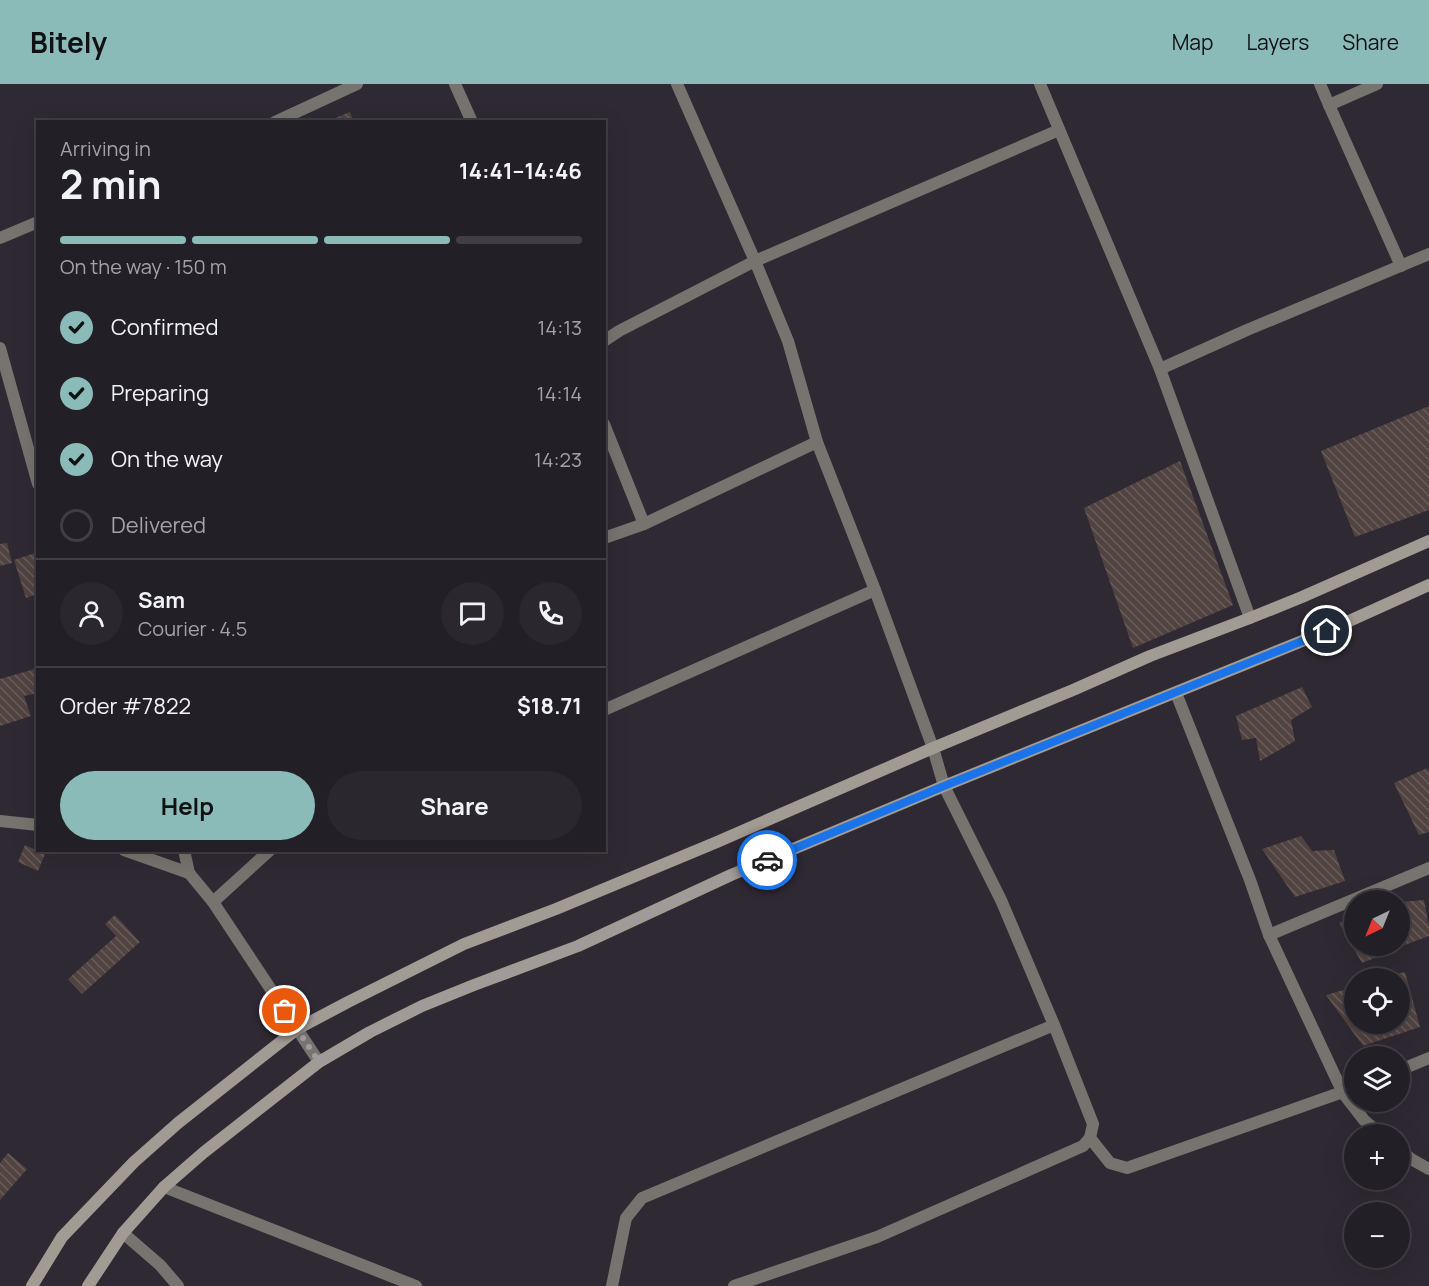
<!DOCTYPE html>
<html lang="en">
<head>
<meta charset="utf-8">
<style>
  :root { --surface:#231f26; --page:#2b272e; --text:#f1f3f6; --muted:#a3a2a7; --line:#403d43; --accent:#8bbbb9 }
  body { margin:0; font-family:Manrope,sans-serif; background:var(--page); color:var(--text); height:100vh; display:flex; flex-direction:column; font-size:22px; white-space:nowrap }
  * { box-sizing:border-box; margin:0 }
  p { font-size:20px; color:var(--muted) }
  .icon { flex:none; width:33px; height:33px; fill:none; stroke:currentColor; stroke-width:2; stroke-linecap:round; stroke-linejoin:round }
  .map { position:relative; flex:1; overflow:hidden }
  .side { position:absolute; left:36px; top:36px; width:570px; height:732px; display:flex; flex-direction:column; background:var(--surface); border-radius:0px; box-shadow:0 6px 24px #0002,0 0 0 2px var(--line) }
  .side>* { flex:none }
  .needle { width:39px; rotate:223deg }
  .fabs { position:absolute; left:1344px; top:806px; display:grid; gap:12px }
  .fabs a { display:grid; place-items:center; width:66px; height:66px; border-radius:50%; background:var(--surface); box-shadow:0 6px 24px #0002,0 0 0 2px var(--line); font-size:30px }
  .pin { position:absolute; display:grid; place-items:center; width:51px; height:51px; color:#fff; margin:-26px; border:3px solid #fff; border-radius:50%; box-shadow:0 2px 6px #0007 }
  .courier { position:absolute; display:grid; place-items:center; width:60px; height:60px; margin:-30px; border:4px solid #1a73e8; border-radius:50%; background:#fff; color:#222; box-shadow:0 2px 8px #0007 }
  .head em { font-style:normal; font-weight:700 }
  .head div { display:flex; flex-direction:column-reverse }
  .head { display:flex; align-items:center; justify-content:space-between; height:102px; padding:0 24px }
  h1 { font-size:39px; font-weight:700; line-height:45px }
  .bar { display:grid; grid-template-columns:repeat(4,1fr); gap:9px 6px; align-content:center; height:72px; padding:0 24px }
  .bar i { height:8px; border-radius:4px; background:var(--line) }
  .bar .selected { background:var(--accent) }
  .bar p { grid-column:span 4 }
  .line { display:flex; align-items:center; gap:15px; padding:0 24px; border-top:2px solid var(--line) }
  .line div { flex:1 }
  .round { display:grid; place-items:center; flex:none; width:63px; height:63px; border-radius:32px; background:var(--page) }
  ol { padding:0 24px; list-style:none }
  li { display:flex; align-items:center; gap:18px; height:66px }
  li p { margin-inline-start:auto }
  li .icon { padding:6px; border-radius:50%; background:var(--accent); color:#111; stroke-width:4 }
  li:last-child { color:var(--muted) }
  li i { width:33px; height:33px; border:3px solid var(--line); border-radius:50% }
  .button { display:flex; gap:12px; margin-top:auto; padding:12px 24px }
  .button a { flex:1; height:69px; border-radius:36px; background:var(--accent); color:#111; font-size:24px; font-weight:700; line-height:69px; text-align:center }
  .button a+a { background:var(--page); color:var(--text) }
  header { display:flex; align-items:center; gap:36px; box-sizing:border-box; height:84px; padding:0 30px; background:var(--accent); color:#111 }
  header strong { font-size:28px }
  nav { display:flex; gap:33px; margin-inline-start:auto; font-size:21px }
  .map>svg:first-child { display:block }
</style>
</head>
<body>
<header>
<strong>Bitely</strong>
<nav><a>Map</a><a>Layers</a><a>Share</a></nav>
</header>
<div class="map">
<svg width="1429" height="1202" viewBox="0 0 1429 1202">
  <defs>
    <pattern id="building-back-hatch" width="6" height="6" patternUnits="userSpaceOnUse" patternTransform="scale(1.5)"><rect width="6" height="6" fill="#514340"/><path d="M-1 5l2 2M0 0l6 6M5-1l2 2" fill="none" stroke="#695d5b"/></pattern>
  </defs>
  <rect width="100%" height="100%" fill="#2f2933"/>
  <g fill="url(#building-back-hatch)">
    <path d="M 350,28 L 354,38 L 328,38 L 328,37 Z"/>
    <path d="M 1429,322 L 1429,426 L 1355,453 L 1321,367 Z"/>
    <path d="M 1180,377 L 1233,521 L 1133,564 L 1084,424 Z"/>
    <path d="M 7,459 L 12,479 L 0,482 L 0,460 Z"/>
    <path d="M 38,468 L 38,510 L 26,514 L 14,476 Z"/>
    <path d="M 38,584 L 38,609 L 24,612 L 31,632 L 0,642 L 0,595 Z"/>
    <path d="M 1302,603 L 1312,623 L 1291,636 L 1295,657 L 1260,677 L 1256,654 L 1242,656 L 1236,632 Z"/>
    <path d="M 1427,684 L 1429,688 L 1429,748 L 1419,751 L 1394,699 Z"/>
    <path d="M 1301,752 L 1312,767 L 1334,766 L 1345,797 L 1295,813 L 1262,765 Z"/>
    <path d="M 25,761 L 45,770 L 38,787 L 18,778 Z"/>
    <path d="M 1424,816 L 1429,843 L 1429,852 L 1402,862 L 1400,856 L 1400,818 Z"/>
    <path d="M 115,831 L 140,858 L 82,910 L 68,895 L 116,852 L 105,840 Z"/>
    <path d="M 1354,833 L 1354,861 L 1389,861 L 1390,868 L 1362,879 L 1339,839 Z"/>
    <path d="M 1405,888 L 1420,943 L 1363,962 L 1326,911 L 1354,903 L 1354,939 L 1400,939 L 1400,894 L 1386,893 Z"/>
    <path d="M 8,1069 L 27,1085 L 0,1116 L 0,1079 Z"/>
  </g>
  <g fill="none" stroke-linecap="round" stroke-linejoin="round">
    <path stroke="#77736e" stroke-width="12" d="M 123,1149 L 160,1181 L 178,1202"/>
    <g stroke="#77736e" stroke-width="12">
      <path d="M 455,0 L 472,38"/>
      <path d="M 677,0 L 755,177 L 788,257 L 817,358 L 875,506 L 933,664 L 944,702 L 1001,816 L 1054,941 L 1093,1040 L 1090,1054 L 1083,1062 L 877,1153 L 734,1202"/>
      <path d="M 1040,0 L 1160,285 L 1250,534"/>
      <path d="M 1320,0 L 1329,21 L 1401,182"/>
      <path d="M 1329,21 L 1377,0"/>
      <path d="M 275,38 L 357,0"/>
      <path d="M 0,154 L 38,138"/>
      <path d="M 604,257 L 619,247 L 755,177 L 1059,46"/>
      <path d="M 0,264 L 38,400"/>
      <path d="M 1160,285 L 1247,246 L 1429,170"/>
      <path d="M 604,340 L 644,440"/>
      <path d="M 604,454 L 644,440 L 817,358"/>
      <path d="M 1176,609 L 1250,796 L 1269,851 L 1343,1009 L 1364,1036 L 1380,1050"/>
      <path d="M 604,626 L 875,506"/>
      <path d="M 0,737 L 38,741"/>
      <path d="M 124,766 L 189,789 L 213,818 L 319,978"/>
      <path d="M 184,766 L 189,789"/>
      <path d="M 213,818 L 270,766"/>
      <path d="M 1269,851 L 1429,784"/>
      <path d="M 1400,986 L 1429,974"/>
      <path d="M 1090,1054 L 1110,1079 L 1127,1084 L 1354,1004"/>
      <path d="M 1400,1066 L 1411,1075 L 1429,1085"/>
      <path d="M 164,1103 L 416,1202"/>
      <path d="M 612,1202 L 626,1134 L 642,1114 L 1054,941"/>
    </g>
    <g stroke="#a29b94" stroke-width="12">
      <path d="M 32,1202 L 62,1153 L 134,1078 L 178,1039 L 297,945 L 348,918 L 464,860 L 556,825 L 717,758 L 933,664 L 1073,606 L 1150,572 L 1250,534 L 1302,513 L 1429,457"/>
      <path d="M 88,1202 L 123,1149 L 164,1103 L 203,1069 L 319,978 L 370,948 L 422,922 L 474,901 L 578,862 L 731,791 L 944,702 L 1327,547 L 1429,501"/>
    </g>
  </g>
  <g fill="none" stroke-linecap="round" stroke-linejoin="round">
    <path stroke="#9f9aa2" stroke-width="6" stroke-dasharray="0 10.8" d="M 285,927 L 319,978 L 370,948 L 422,922 L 474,901 L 578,862 L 731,791 L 767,776"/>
    <path stroke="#1a73e8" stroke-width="8" d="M 767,776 L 944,702 L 1327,547"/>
  </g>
</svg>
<div class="fabs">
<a><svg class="needle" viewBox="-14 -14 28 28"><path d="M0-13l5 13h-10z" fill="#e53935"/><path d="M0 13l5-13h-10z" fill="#a3a2a7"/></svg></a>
<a><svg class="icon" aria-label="locate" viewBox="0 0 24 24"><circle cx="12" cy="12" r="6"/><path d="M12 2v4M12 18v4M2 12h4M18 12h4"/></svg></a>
<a><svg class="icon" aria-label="layers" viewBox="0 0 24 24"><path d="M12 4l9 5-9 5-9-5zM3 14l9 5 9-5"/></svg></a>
<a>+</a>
<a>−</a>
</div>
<div class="pin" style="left:285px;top:927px;background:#ea580c"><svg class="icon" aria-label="bag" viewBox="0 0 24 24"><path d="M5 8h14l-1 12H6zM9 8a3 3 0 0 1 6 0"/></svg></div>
<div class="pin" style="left:1327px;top:547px;background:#1f2937"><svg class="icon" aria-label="home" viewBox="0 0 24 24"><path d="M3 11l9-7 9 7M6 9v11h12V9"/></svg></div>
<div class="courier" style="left:767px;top:776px"><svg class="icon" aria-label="car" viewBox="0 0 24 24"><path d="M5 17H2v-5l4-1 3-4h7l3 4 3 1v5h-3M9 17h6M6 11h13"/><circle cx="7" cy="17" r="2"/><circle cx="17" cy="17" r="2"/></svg></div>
<section class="side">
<div class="head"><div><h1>2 min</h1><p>Arriving in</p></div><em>14:41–14:46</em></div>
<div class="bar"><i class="selected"></i><i class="selected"></i><i class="selected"></i><i></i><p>On the way · 150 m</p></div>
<ol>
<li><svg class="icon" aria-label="check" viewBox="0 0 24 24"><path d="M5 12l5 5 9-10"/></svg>Confirmed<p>14:13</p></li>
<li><svg class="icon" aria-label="check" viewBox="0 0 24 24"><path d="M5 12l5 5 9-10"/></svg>Preparing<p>14:14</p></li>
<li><svg class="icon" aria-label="check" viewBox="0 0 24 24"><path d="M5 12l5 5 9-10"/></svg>On the way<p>14:23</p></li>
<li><i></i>Delivered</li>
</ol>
<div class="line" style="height:108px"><a class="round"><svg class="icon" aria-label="person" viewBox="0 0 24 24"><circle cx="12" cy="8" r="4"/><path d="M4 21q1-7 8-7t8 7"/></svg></a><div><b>Sam</b><p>Courier · 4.5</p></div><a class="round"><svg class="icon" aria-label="chat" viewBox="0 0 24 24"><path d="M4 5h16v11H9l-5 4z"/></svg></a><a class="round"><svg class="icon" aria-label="phone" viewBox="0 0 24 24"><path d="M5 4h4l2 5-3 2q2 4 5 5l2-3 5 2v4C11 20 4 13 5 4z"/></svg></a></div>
<div class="line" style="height:78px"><div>Order #7822</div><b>$18.71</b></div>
<div class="button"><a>Help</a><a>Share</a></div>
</section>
</div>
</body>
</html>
